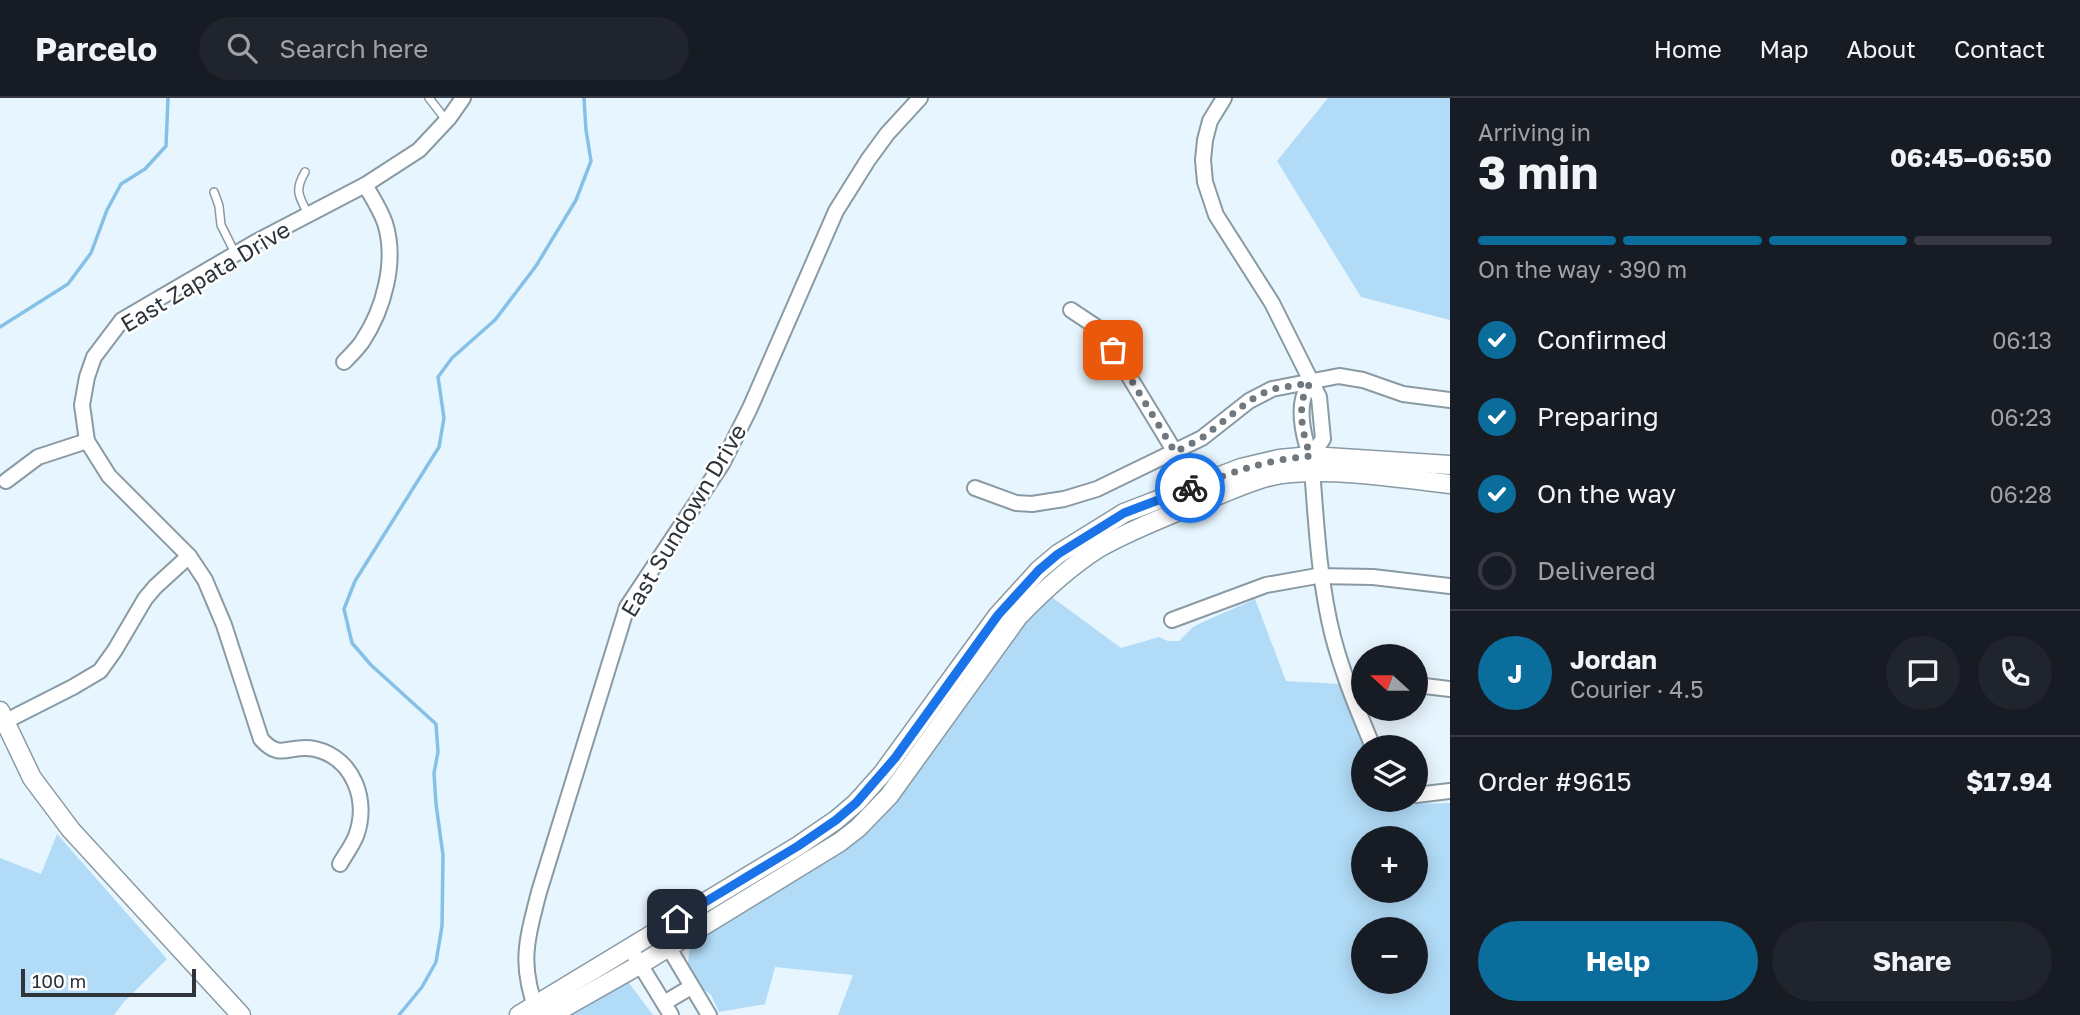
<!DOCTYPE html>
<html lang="en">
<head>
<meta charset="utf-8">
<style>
  :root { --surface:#171b24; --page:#20242c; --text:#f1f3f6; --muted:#9ea1a6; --line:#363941; --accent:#0a6d9b }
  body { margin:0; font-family:"Golos Text",sans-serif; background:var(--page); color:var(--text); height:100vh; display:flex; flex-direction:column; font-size:26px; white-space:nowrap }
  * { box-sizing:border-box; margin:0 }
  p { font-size:23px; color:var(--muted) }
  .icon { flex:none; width:38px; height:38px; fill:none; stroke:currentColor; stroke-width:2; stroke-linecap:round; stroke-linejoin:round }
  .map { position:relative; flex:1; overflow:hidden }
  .details { display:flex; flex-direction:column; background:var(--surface); width:630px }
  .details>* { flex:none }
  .needle { width:46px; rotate:291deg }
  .controls { position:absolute; left:1351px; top:546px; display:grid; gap:14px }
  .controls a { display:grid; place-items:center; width:77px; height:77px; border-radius:50%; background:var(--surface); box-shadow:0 4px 18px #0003; font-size:35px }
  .scale { position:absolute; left:21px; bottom:18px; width:175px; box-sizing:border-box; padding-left:7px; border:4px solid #2e3439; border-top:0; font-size:19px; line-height:24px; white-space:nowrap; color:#2e3439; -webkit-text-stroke:5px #fff; paint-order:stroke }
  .pin { position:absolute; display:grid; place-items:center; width:60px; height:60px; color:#fff; margin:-30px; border-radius:14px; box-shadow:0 4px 10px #0006 }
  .courier { position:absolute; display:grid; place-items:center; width:70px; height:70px; margin:-35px; border:5px solid #1a73e8; border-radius:50%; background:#fff; color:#222; box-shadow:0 2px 9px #0007 }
  .summary em { font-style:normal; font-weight:700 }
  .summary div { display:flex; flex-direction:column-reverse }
  .summary { display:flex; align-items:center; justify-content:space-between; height:119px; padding:0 28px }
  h1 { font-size:46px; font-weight:700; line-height:52px }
  .bar { display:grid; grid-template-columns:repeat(4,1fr); gap:10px 7px; align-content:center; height:84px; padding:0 28px }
  .bar i { height:9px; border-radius:5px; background:var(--line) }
  .bar .on { background:var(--accent) }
  .bar p { grid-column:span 4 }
  .line { display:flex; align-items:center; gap:18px; padding:0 28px; border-top:2px solid var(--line) }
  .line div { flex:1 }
  .round { display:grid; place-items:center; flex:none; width:74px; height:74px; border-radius:37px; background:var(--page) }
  ol { padding:0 28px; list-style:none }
  li { display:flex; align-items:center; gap:21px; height:77px }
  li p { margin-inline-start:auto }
  li .icon { padding:7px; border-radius:50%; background:var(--accent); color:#fff; stroke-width:4 }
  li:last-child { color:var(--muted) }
  li i { width:38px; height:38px; border:4px solid var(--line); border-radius:50% }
  .action { display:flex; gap:14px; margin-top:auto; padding:14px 28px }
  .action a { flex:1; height:80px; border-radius:42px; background:var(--accent); color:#fff; font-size:28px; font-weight:700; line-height:80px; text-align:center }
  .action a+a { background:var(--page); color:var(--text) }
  header { display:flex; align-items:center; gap:42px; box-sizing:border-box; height:98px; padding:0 35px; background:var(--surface); border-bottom:2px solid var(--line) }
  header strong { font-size:33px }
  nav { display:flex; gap:38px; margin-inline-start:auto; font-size:24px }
  .search { width:490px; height:63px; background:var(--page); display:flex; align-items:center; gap:18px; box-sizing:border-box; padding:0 24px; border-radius:38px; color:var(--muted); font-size:26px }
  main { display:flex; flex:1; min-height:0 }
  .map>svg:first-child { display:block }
</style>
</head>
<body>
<header>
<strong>Parcelo</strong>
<div class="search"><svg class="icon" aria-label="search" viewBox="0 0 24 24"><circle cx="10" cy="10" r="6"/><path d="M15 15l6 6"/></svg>Search here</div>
<nav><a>Home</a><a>Map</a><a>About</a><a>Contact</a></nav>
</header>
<main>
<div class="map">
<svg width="1450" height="917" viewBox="0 0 1450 917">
  <rect width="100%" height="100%" fill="#e7f5fe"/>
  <g fill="#b1dbf7" fill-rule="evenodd">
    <path d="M 1328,0 L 1450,0 L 1450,222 L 1361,199 L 1277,63 Z"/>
    <path d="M 1049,497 L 1121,550 L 1159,539 L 1168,543 L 1179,543 L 1193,529 L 1203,524 L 1255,501 L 1286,583 L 1339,586 L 1365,649 L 1363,649 L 1363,702 L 1393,702 L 1402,705 L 1413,706 L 1450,705 L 1450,917 L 838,917 L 853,877 L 775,869 L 765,906 L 719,914 L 711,897 L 702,890 L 688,865 L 690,848 L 686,843 L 835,754 L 1015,533 ZM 1363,740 L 1416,740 L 1416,793 L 1363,793 ZM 1363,831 L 1416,831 L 1416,884 L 1363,884 Z"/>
    <path d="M 57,736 L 167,861 L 123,905 L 114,917 L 0,917 L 0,760 L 41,776 Z"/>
    <path d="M 626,881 L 653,917 L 566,917 Z"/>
  </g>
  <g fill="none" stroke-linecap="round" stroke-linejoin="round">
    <g stroke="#85c1e7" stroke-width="3.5">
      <path d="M 0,229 L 68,186 L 91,155 L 107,112 L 121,86 L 145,71 L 166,48 L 168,0"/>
      <path d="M 399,917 L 422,889 L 436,864 L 442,828 L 443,757 L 436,706 L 434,675 L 438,654 L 436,626 L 371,567 L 352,545 L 344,511 L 355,483 L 439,349 L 444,320 L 438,279 L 452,260 L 495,222 L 536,168 L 576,102 L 591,63 L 586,32 L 584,0"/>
    </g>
    <g stroke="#8a9aa4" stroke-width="10">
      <g id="service">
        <path d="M 429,0 L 446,22"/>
        <path d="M 305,74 C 294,93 299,98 308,116"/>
        <path d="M 214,94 L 219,108 L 221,127 L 235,155"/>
      </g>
    </g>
    <g stroke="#8a9aa4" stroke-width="18">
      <g id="minor">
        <path d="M 1224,0 L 1210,23 L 1205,42 L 1203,62 L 1205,84 L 1216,117 L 1272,205 L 1319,299 L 1323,341 L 1311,358"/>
        <path d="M 1071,212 L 1101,232 L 1175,354"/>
        <path d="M 344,264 C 350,258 357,251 362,244 C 384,211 397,163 385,125 C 380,111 372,99 365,87"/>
        <path d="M 1310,285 C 1308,289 1304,295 1303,301 C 1299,317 1304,343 1311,358 C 1316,418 1318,480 1333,539 C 1343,577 1358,613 1373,649"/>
        <path d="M 6,383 L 38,359 L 87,343"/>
        <path d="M 975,390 L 1016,405 L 1032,406 L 1064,401 L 1097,391 L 1202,340 L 1249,303 L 1272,291 L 1339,278 L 1363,282 L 1403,296 L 1450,302"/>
        <path d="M 1172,522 L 1266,487 L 1317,478 L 1373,479 L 1450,488"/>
        <path d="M 1416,587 L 1450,591"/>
        <path d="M 0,626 L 73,589 L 100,573 L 115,552 L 145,501 L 155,489 L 189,458"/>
        <path d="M 1416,697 L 1450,693"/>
        <path d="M 340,766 C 345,757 352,748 356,738 C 369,703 354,660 315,651 C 290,645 281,664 261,641 L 224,527 L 205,482 L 189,458 L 109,378 L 87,343 L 82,307 L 87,279 L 94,259 L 122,222 L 254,145 L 365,87 L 419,52 L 449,20 L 463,0"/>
        <path d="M 663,840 L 709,917"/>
        <path d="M 630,850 L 671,917"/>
        <path d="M 664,905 L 691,889"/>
        <path d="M 538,917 C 519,866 526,845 539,794 L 627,509 L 722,366 L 750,310 L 836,113 L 868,62 L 887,36 L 920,0"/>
      </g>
    </g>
    <g stroke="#8a9aa4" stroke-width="21">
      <g id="tertiary">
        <path d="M 0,613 L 32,680 L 71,732 L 241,917"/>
        <path d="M 519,917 L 798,748 L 836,722 L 856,705 L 882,676 L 998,517 L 1039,472 L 1058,456 L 1124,415 L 1241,370 L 1279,361 L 1311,358 L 1450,367"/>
        <path d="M 551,917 L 641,866 L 840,744 L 858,730 L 889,698 L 1018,519 C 1043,493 1069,469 1099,450 C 1134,430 1173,416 1211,400 C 1237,390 1262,377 1291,375 C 1344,371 1397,380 1450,386"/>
      </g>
    </g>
    <use href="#service" stroke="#fff" stroke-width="7"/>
    <use href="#minor" stroke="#fff" stroke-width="14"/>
    <use href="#tertiary" stroke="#fff" stroke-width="18"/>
  </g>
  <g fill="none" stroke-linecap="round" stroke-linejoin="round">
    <path stroke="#6f787e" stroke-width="7" stroke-dasharray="0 12.6" d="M 1113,252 L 1175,354 L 1202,340 L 1249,303 L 1261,296 L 1272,291 L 1310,285 C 1308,289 1304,295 1303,301 C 1299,317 1304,343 1311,358 C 1263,362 1234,374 1190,390"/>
    <path stroke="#1a73e8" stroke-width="9" d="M 677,821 L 798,748 L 836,722 L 856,705 L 895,660 L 998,517 L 1039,472 L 1058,456 L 1124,415 L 1190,390"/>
  </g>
  <g text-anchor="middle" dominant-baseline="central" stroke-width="5" stroke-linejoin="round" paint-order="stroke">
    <g font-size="23" fill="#2e3439" stroke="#fff">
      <text transform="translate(205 178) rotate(-31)">East Zapata Drive</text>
      <text transform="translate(683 422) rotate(-59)">East Sundown Drive</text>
    </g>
  </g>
</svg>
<div class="controls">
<a><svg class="needle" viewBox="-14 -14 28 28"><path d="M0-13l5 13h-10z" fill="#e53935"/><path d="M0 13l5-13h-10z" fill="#9ea1a6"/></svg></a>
<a><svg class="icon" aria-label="layers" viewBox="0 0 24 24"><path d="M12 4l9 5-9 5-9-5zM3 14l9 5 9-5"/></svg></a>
<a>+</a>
<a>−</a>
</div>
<div class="scale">100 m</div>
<div class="pin" style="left:1113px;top:252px;background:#ea580c"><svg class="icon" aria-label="bag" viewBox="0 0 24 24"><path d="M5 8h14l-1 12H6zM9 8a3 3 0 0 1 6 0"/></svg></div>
<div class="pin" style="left:677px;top:821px;background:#1f2937"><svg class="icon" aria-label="home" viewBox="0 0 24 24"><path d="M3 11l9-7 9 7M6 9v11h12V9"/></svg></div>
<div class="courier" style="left:1190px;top:390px"><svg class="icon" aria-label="bike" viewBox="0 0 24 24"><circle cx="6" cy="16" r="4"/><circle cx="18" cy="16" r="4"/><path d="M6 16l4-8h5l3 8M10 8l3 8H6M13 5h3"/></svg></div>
</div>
<section class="details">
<div class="summary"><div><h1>3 min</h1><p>Arriving in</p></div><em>06:45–06:50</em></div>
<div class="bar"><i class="on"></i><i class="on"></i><i class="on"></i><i></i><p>On the way · 390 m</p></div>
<ol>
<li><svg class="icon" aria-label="check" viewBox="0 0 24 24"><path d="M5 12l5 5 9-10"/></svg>Confirmed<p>06:13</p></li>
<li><svg class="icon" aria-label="check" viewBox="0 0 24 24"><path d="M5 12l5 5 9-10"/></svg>Preparing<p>06:23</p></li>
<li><svg class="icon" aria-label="check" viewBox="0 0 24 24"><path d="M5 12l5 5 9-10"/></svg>On the way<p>06:28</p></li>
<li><i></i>Delivered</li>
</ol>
<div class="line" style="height:126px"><b class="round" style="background:var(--accent);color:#fff">J</b><div><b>Jordan</b><p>Courier · 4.5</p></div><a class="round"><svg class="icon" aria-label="chat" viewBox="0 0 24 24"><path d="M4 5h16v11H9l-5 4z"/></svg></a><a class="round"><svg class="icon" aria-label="phone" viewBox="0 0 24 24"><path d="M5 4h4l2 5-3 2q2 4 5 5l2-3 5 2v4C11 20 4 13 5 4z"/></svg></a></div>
<div class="line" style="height:91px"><div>Order #9615</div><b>$17.94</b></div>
<div class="action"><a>Help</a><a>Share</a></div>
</section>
</main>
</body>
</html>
